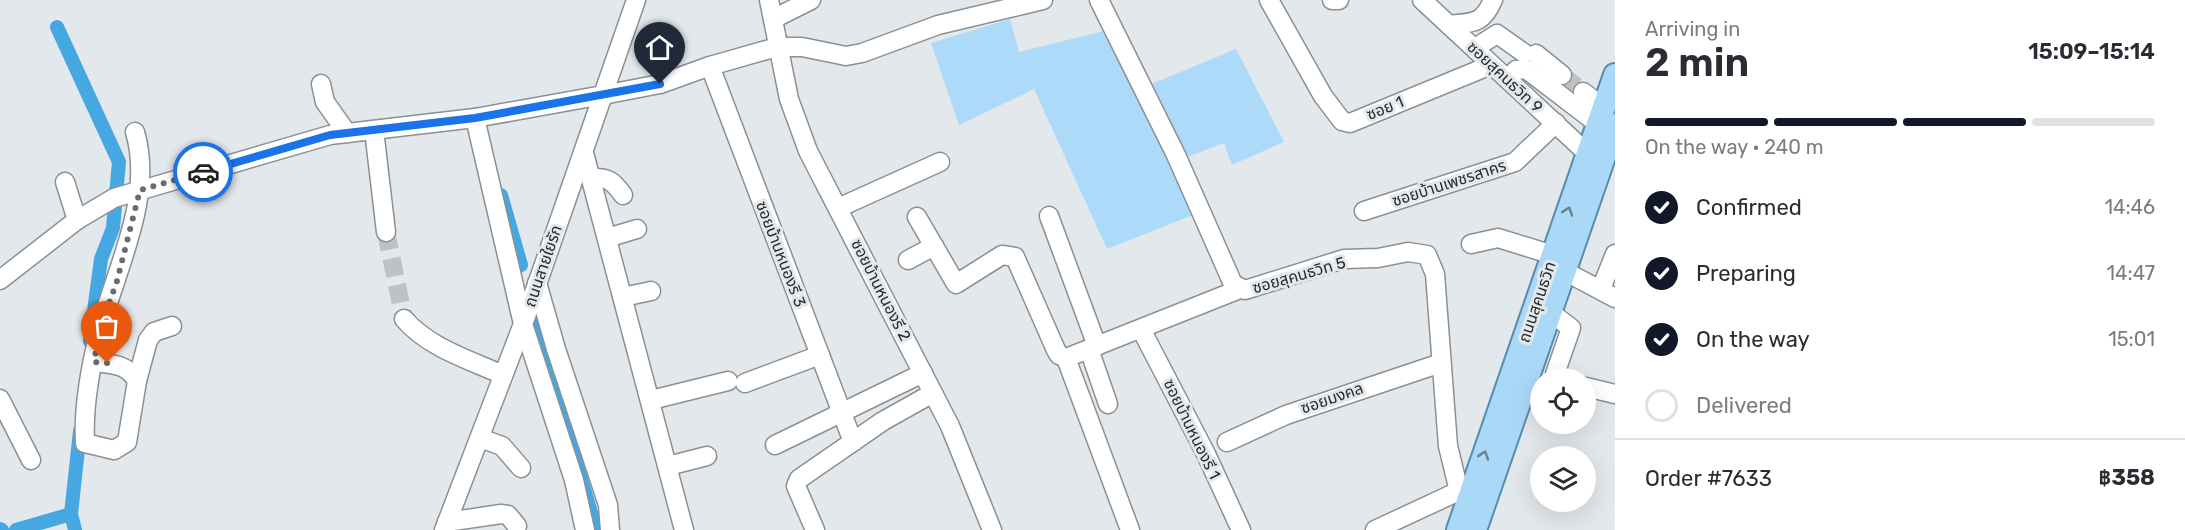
<!DOCTYPE html>
<html lang="en">
<head>
<meta charset="utf-8">
<style>
  :root { --surface:#fff; --page:#f7f7f7; --text:#2b2b33; --muted:#7c7c81; --line:#e1e1e2; --accent:#111827 }
  body { margin:0; font-family:Rubik,"Noto Sans Thai",sans-serif; background:var(--page); color:var(--text); height:100vh; display:flex; flex-direction:column; font-size:22px; white-space:nowrap }
  * { box-sizing:border-box; margin:0 }
  p { font-size:20px; color:var(--muted) }
  .icon { flex:none; width:33px; height:33px; fill:none; stroke:currentColor; stroke-width:2; stroke-linecap:round; stroke-linejoin:round }
  .map { position:relative; flex:1; overflow:hidden }
  .panel { display:flex; flex-direction:column; background:var(--surface); width:570px }
  .panel>* { flex:none }
  .buttons { position:absolute; left:1530px; top:368px; display:grid; gap:12px }
  .buttons a { display:grid; place-items:center; width:66px; height:66px; border-radius:50%; background:var(--surface); box-shadow:0 6px 24px #0002; font-size:30px }
  .pin { position:absolute; display:grid; place-items:center; width:51px; height:51px; color:#fff; margin:-62px -26px; border-radius:50% 50% 50% 0; rotate:-45deg; box-shadow:0 0 6px #0007 }
  .pin .icon { rotate:45deg }
  .courier { position:absolute; display:grid; place-items:center; width:60px; height:60px; margin:-30px; border:4px solid #1a73e8; border-radius:50%; background:#fff; color:#222; box-shadow:0 2px 8px #0007 }
  .headline em { font-style:normal; font-weight:600 }
  .headline div { display:flex; flex-direction:column-reverse }
  .headline { display:flex; align-items:center; justify-content:space-between; height:102px; padding:0 30px }
  h1 { font-size:39px; font-weight:600; line-height:45px }
  .bar { display:grid; grid-template-columns:repeat(4,1fr); gap:9px 6px; align-content:center; height:72px; padding:0 30px }
  .bar i { height:8px; border-radius:4px; background:var(--line) }
  .bar .current { background:var(--accent) }
  .bar p { grid-column:span 4 }
  .line { display:flex; align-items:center; gap:15px; padding:0 30px; border-top:2px solid var(--line) }
  .line div { flex:1 }
  ol { padding:0 30px; list-style:none }
  li { display:flex; align-items:center; gap:18px; height:66px }
  li p { margin-inline-start:auto }
  li .icon { padding:6px; border-radius:50%; background:var(--accent); color:#fff; stroke-width:4 }
  li:last-child { color:var(--muted) }
  li i { width:33px; height:33px; border:3px solid var(--line); border-radius:50% }
  main { display:flex; flex:1; min-height:0 }
  .map>svg:first-child { display:block }
</style>
</head>
<body>
<main>
<div class="map">
<svg width="1615" height="530" viewBox="0 0 1615 530">
  <rect width="100%" height="100%" fill="#e3e8ec"/>
  <g fill="#addaf8">
    <path d="M 1010,19 L 1019,52 L 1108,30 L 1193,215 L 1107,249 L 1034,89 L 959,125 L 931,43 Z"/>
    <path d="M 1236,49 L 1284,142 L 1232,165 L 1224,143 L 1185,158 L 1149,85 Z"/>
  </g>
  <g fill="none" stroke-linecap="round" stroke-linejoin="round">
    <g stroke="#45a8e1" stroke-width="14">
      <path d="M 57,27 L 119,162 L 113,228 L 101,259 L 90,341"/>
      <path d="M 501,195 L 521,265"/>
      <path d="M 535,320 L 596,530"/>
      <path d="M 0,529 L 2,530"/>
      <path d="M 16,530 L 71,514"/>
      <path d="M 75,530 L 71,514 L 80,431"/>
    </g>
    <g stroke="#bec2c5" stroke-width="18" stroke-dasharray="18 9" stroke-linecap="butt">
      <path d="M 1562,75 L 1583,92"/>
      <path d="M 386,232 L 404,319"/>
    </g>
    <g stroke="#8b9094" stroke-width="21">
      <g id="minor">
        <path d="M 769,0 L 789,99 L 808,151 L 950,426 L 992,530"/>
        <path d="M 1099,0 L 1176,155 L 1233,284 L 1245,290 L 1344,259 L 1378,258 L 1408,252 L 1427,255 L 1435,274 L 1448,446 L 1459,491 L 1468,500"/>
        <path d="M 1269,0 L 1323,96 L 1342,121 L 1350,123 L 1491,65"/>
        <path d="M 1332,0 L 1339,0"/>
        <path d="M 1422,0 L 1588,154"/>
        <path d="M 773,19 L 811,0"/>
        <path d="M 1449,25 C 1473,22 1482,25 1493,0"/>
        <path d="M 1475,48 L 1497,34 L 1524,53"/>
        <path d="M 1536,54 L 1562,75"/>
        <path d="M 710,66 L 853,442"/>
        <path d="M 1507,79 L 1516,70 L 1526,69 L 1598,124"/>
        <path d="M 321,84 L 325,102 L 347,133"/>
        <path d="M 1583,92 L 1604,108"/>
        <path d="M 475,118 L 523,324 L 574,480 L 585,530"/>
        <path d="M 374,130 L 386,232"/>
        <path d="M 584,153 L 684,530"/>
        <path d="M 591,178 C 608,177 613,181 623,195"/>
        <path d="M 65,182 L 77,220"/>
        <path d="M 838,208 L 940,162"/>
        <path d="M 1364,211 L 1515,162 L 1556,123"/>
        <path d="M 1049,216 L 1097,346"/>
        <path d="M 917,217 L 956,284 L 1002,255 L 1015,257 L 1056,350 L 1059,355 L 1066,358 L 1240,289"/>
        <path d="M 607,238 L 637,229"/>
        <path d="M 1471,244 L 1498,238 L 1553,255"/>
        <path d="M 908,260 L 934,246"/>
        <path d="M 1553,265 L 1615,298"/>
        <path d="M 0,280 L 77,220 L 114,198 L 330,135 L 475,118 L 603,95 L 660,84 L 710,66 L 777,47 L 802,47 L 846,56 L 862,53 L 938,25 L 1043,0"/>
        <path d="M 537,283 L 556,349 L 608,505 L 610,530"/>
        <path d="M 1601,289 L 1615,254"/>
        <path d="M 623,297 L 651,291"/>
        <path d="M 1550,312 L 1571,328 L 1555,374"/>
        <path d="M 404,319 C 429,348 470,360 503,375"/>
        <path d="M 1141,329 L 1206,454 L 1241,530"/>
        <path d="M 1089,349 L 1108,404"/>
        <path d="M 1066,358 L 1130,530"/>
        <path d="M 94,362 C 113,364 127,364 137,381 L 127,442 L 114,450 L 85,443 C 83,407 91,364 100,329 C 117,267 154,196 135,132"/>
        <path d="M 137,381 L 148,340 L 154,332 L 172,326"/>
        <path d="M 745,383 L 820,355"/>
        <path d="M 1586,387 L 1615,394"/>
        <path d="M 0,399 L 31,460"/>
        <path d="M 651,400 L 728,381"/>
        <path d="M 480,438 L 502,446 L 521,468"/>
        <path d="M 1227,442 L 1286,415 L 1441,363"/>
        <path d="M 775,445 L 923,373"/>
        <path d="M 668,466 L 707,456"/>
        <path d="M 447,522 L 501,514 L 508,515 L 517,526"/>
        <path d="M 444,530 L 526,316 L 636,0"/>
        <path d="M 815,530 L 796,486 L 799,479 L 883,421 L 933,393"/>
        <path d="M 1375,530 L 1459,491"/>
      </g>
    </g>
    <g stroke="#578cac" stroke-width="26">
      <g id="major">
        <path d="M 1458,530 L 1615,75"/>
        <path d="M 1475,530 L 1615,125"/>
      </g>
    </g>
    <use href="#minor" stroke="#fff" stroke-width="18"/>
    <use href="#major" stroke="#aad9f7" stroke-width="22"/>
  </g>
  <defs><path id="oneway-chevron" d="M-2-3.5L2.5 0L-2 3.5" fill="none" stroke-width="1.6" stroke-linecap="round" stroke-linejoin="round" transform="scale(1.5)"/></defs>
  <g stroke="#698291">
    <use href="#oneway-chevron" transform="translate(1568 211) rotate(-71)"/>
    <use href="#oneway-chevron" transform="translate(1484 455) rotate(-71)"/>
  </g>
  <g fill="none" stroke-linecap="round" stroke-linejoin="round">
    <path stroke="#696c6f" stroke-width="6" stroke-dasharray="0 10.8" d="M 107,363 L 94,362 L 100,329 L 117,281 L 140,190 L 203,172"/>
    <path stroke="#1a73e8" stroke-width="8" d="M 203,172 L 330,135 L 475,118 L 660,84"/>
  </g>
  <g text-anchor="middle" dominant-baseline="central" stroke-width="6" stroke-linejoin="round" paint-order="stroke">
    <g font-size="16" fill="#282a2b" stroke="#e3e8ec">
      <text transform="translate(1505 77) rotate(43)">ซอยสุคนธวิท 9</text>
      <text transform="translate(1385 108) rotate(-22)">ซอย 1</text>
      <text transform="translate(1449 183) rotate(-18)">ซอยบ้านเพชรสาคร</text>
      <text transform="translate(781 254) rotate(69)">ซอยบ้านหนองรี 3</text>
      <text transform="translate(543 266) rotate(-71)">ถนนสายใยรัก</text>
      <text transform="translate(1299 275) rotate(-16)">ซอยสุคนธวิท 5</text>
      <text transform="translate(881 290) rotate(63)">ซอยบ้านหนองรี 2</text>
      <text transform="translate(1537 302) rotate(-71)">ถนนสุคนธวิท</text>
      <text transform="translate(1332 398) rotate(-19)">ซอยมงคล</text>
      <text transform="translate(1192 429) rotate(64)">ซอยบ้านหนองรี 1</text>
    </g>
  </g>
</svg>
<div class="buttons">
<a><svg class="icon" aria-label="locate" viewBox="0 0 24 24"><circle cx="12" cy="12" r="6"/><path d="M12 2v4M12 18v4M2 12h4M18 12h4"/></svg></a>
<a><svg class="icon" aria-label="layers" viewBox="0 0 24 24"><path d="M12 4l9 5-9 5-9-5zM3 14l9 5 9-5"/></svg></a>
</div>
<div class="pin" style="left:107px;top:363px;background:#ea580c"><svg class="icon" aria-label="bag" viewBox="0 0 24 24"><path d="M5 8h14l-1 12H6zM9 8a3 3 0 0 1 6 0"/></svg></div>
<div class="pin" style="left:660px;top:84px;background:#1f2937"><svg class="icon" aria-label="home" viewBox="0 0 24 24"><path d="M3 11l9-7 9 7M6 9v11h12V9"/></svg></div>
<div class="courier" style="left:203px;top:172px"><svg class="icon" aria-label="car" viewBox="0 0 24 24"><path d="M5 17H2v-5l4-1 3-4h7l3 4 3 1v5h-3M9 17h6M6 11h13"/><circle cx="7" cy="17" r="2"/><circle cx="17" cy="17" r="2"/></svg></div>
</div>
<section class="panel">
<div class="headline"><div><h1>2 min</h1><p>Arriving in</p></div><em>15:09–15:14</em></div>
<div class="bar"><i class="current"></i><i class="current"></i><i class="current"></i><i></i><p>On the way · 240 m</p></div>
<ol>
<li><svg class="icon" aria-label="check" viewBox="0 0 24 24"><path d="M5 12l5 5 9-10"/></svg>Confirmed<p>14:46</p></li>
<li><svg class="icon" aria-label="check" viewBox="0 0 24 24"><path d="M5 12l5 5 9-10"/></svg>Preparing<p>14:47</p></li>
<li><svg class="icon" aria-label="check" viewBox="0 0 24 24"><path d="M5 12l5 5 9-10"/></svg>On the way<p>15:01</p></li>
<li><i></i>Delivered</li>
</ol>
<div class="line" style="height:78px"><div>Order #7633</div><b>฿358</b></div>
</section>
</main>
</body>
</html>
